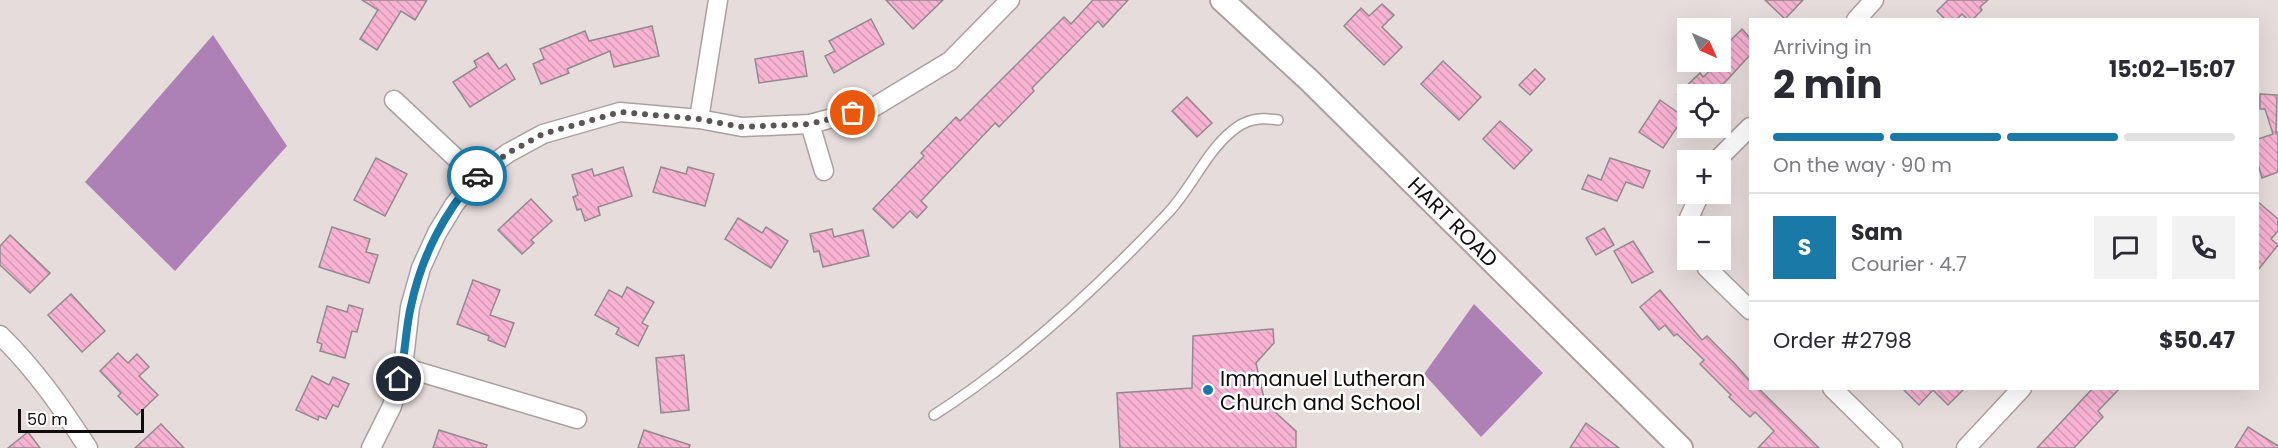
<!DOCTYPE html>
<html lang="en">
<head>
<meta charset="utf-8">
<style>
  :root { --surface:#fff; --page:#f2f2f3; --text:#2b2b33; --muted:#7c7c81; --line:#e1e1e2; --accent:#1a79a6 }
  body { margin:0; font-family:Poppins,sans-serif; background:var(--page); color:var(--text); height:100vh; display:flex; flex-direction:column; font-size:22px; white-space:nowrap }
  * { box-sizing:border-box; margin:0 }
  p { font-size:20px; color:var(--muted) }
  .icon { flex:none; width:33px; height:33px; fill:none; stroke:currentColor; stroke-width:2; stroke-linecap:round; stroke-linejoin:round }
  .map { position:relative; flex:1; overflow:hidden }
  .side { position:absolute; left:1749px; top:18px; width:510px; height:372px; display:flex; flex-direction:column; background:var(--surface); border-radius:0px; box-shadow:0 6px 24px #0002 }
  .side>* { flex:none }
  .needle { width:39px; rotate:135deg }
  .tools { position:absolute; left:1677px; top:18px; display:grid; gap:12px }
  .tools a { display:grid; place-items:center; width:54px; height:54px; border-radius:0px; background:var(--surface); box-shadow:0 6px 24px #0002; font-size:30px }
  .scale { position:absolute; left:18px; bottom:15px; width:126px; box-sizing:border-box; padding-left:6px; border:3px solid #100c0c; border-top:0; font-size:16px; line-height:21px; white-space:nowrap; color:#100c0c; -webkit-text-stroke:4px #fff; paint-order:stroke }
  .pin { position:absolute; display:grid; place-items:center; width:51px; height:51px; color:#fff; margin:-26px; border:3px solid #fff; border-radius:50%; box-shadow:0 2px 6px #0007 }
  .courier { position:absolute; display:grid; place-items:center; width:60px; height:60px; margin:-30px; border:4px solid #1a79a6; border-radius:50%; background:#fff; color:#222; box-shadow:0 2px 8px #0007 }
  .summary em { font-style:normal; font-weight:700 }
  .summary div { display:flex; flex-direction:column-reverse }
  .summary { display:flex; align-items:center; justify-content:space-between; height:102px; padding:0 24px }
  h1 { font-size:39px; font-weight:700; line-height:45px }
  .bar { display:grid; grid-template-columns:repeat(4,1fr); gap:9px 6px; align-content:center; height:72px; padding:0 24px }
  .bar i { height:8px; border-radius:4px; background:var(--line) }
  .bar .active { background:var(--accent) }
  .bar p { grid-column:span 4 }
  .line { display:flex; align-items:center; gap:15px; padding:0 24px; border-top:2px solid var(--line) }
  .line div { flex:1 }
  .round { display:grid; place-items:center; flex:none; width:63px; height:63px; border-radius:0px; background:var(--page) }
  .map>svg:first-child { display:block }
</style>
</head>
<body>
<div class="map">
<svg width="2278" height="448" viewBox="0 0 2278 448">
  <defs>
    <pattern id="building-back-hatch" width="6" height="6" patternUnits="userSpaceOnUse" patternTransform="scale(1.5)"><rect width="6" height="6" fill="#f8b3d3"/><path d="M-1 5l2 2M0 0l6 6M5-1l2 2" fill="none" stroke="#d499b4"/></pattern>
  </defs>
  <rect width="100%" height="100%" fill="#e7dcdc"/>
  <g fill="#ad81b5">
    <path d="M 213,35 L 287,146 L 175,271 L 85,182 Z"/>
    <path d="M 1474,304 L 1543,373 L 1481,437 L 1424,374 Z"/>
  </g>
  <g fill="url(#building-back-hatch)" stroke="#938a8e" stroke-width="1.5">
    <path d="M 362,0 L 427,0 L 415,20 L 401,11 L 377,50 L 360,39 L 378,10 Z"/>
    <path d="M 886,0 L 943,0 L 913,29 Z"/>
    <path d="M 1093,0 L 1128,0 L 1103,27 L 1098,21 L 1032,88 L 1034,91 L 999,127 L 995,123 L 921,201 L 927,207 L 917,218 L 910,211 L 893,228 L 873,209 L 924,156 L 921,153 L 956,117 L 960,121 L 1064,17 L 1071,24 Z"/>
    <path d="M 1765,0 L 1803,0 L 1785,19 Z"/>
    <path d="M 1948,0 L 1988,0 L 1980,7 L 1982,10 L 1972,20 L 1968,20 L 1962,14 L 1956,20 L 1946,20 L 1937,11 Z"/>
    <path d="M 1382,4 L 1394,15 L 1382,27 L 1402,47 L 1384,65 L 1344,26 L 1361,8 L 1369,16 Z"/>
    <path d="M 871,19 L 884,44 L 834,73 L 825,56 L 835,51 L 829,41 Z"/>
    <path d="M 652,26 L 659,56 L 614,67 L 610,51 L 567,69 L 569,73 L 541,84 L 533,64 L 544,59 L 540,49 L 585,31 L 589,41 Z"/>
    <path d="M 1742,29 L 1750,38 L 1750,55 L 1728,79 L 1713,94 L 1678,94 L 1700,73 L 1703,77 L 1720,62 L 1730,49 L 1726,45 Z"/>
    <path d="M 803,51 L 807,76 L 759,83 L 755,59 Z"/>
    <path d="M 488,53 L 499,69 L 506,64 L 515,79 L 470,107 L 453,82 L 477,67 L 474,61 Z"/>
    <path d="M 1443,61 L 1481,97 L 1459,120 L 1421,84 Z"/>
    <path d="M 1535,69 L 1545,79 L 1530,95 L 1519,85 Z"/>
    <path d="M 2260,94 L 2277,95 L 2276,133 L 2278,132 L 2278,172 L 2262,178 L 2258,164 L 2258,139 L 2273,134 L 2265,109 L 2260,109 Z"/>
    <path d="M 1187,97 L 1212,123 L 1197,137 L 1172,111 Z"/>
    <path d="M 1660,100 L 1684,117 L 1663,148 L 1639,132 Z"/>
    <path d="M 1500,121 L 1532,150 L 1514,169 L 1483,139 Z"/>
    <path d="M 376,158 L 407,174 L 385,216 L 354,200 Z"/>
    <path d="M 1610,158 L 1650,171 L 1643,188 L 1626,182 L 1617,201 L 1582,189 L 1588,175 L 1601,180 Z"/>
    <path d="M 623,167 L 632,196 L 598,207 L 600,215 L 585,221 L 581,209 L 577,210 L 573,197 L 578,195 L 572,175 L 592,169 L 594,176 Z"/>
    <path d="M 661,167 L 686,174 L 688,167 L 714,174 L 705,206 L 653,192 Z"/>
    <path d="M 531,199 L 552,221 L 531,240 L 534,243 L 522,254 L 498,230 Z"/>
    <path d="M 2258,202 L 2278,219 L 2278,231 L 2271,239 L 2278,245 L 2258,270 Z"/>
    <path d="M 738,218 L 762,233 L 766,227 L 788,241 L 771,268 L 725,239 Z"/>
    <path d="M 332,227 L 370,239 L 366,252 L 378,255 L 369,283 L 319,267 Z"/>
    <path d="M 1604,228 L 1614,245 L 1596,255 L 1586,238 Z"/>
    <path d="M 832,229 L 834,237 L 863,230 L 869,256 L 823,267 L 819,251 L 814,252 L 810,234 Z"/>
    <path d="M 10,235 L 50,273 L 30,293 L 0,265 L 0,246 Z"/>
    <path d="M 1633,241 L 1653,272 L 1632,283 L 1614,251 Z"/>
    <path d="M 473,280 L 500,290 L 490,315 L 514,323 L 505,347 L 488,340 L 489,336 L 457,324 Z"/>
    <path d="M 627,287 L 654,302 L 642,323 L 648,326 L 638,346 L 616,334 L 619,328 L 595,315 L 609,290 L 622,297 Z"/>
    <path d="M 1660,290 L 1702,340 L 1707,336 L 1734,363 L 1750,381 L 1750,388 L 1758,388 L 1819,448 L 1758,448 L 1774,431 L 1755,412 L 1750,417 L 1729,397 L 1731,395 L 1700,364 L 1704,360 L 1677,334 L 1674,336 L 1665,325 L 1659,330 L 1640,307 Z"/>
    <path d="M 71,294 L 105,331 L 82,352 L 48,315 Z"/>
    <path d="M 349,305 L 363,309 L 357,332 L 352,331 L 345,358 L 320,351 L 322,344 L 317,342 L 327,306 L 347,312 Z"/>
    <path d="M 1273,329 L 1274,343 L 1256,363 L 1265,403 L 1296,431 L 1296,448 L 1120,448 L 1117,393 L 1192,388 L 1193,336 Z"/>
    <path d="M 118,353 L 128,363 L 137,354 L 149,367 L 139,376 L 158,395 L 137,415 L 118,396 L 121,393 L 100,371 Z"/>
    <path d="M 684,355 L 689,410 L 661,413 L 656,358 Z"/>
    <path d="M 312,376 L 329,385 L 333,377 L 349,384 L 338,407 L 333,405 L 326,419 L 319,416 L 318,420 L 296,410 Z"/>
    <path d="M 1902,388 L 1965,388 L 1948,405 L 1933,390 L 1919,405 Z"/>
    <path d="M 2093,388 L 2120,388 L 2098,411 L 2103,417 L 2074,448 L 2037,448 Z"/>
    <path d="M 1586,423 L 1619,448 L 1570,448 Z"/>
    <path d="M 161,424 L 184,448 L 135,448 Z"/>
    <path d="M 2248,427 L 2278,446 L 2278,448 L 2235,448 Z"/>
    <path d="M 439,430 L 487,445 L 486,448 L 433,448 Z"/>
    <path d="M 644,430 L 690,445 L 689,448 L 638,448 Z"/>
    <path d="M 28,432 L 40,448 L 8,448 Z"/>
  </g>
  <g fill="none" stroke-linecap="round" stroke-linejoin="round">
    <g stroke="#aba0a0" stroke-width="12">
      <path id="service" d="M 934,415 C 1020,360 1097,288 1167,214 C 1191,189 1206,152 1232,131 C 1246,119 1260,117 1278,120"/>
    </g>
    <g stroke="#aba0a0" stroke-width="21">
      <g id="minor">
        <path d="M 1856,20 L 1874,0"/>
        <path d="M 394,100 L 476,177"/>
        <path d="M 699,119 L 718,0"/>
        <path d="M 810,124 L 824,171"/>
        <path d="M 1717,160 L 1750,127"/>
        <path d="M 1693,226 L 1689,218 L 1700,194"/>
        <path d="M 1704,260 L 1707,268 L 1750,310"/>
        <path d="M 0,335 C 35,369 62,408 88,448"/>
        <path d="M 403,367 L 577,419"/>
        <path d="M 1832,388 L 1893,448"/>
        <path d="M 371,448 L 392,406 L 403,367 L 410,307 L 421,268 L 437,233 L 454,205 L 476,177 L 508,153 L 543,134 L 620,112 L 699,119 L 742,127 L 810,124 L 874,107 L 950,61 L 1010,0"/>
        <path d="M 1966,448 L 2022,388"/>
      </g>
    </g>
    <g stroke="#aba0a0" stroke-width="26">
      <path id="tertiary" d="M 1222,0 L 1310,81 L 1681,448"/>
    </g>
    <use href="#service" stroke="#fff" stroke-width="9"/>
    <use href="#minor" stroke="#fff" stroke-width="18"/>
    <use href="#tertiary" stroke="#fff" stroke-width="22"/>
  </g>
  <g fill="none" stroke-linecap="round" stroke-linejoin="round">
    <path stroke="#5b5555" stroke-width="6" stroke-dasharray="0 10.8" d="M 477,176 L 508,153 L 543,134 L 620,112 L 699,119 L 742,127 L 810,124 L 853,113"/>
    <path stroke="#1a79a6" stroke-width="8" d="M 399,379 C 406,355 405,330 411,306 C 421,258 444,212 477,176"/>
  </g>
  <circle fill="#1a79a6" stroke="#fff" stroke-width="2" cx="1208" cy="390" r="6"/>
  <g text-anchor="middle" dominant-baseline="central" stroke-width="5" stroke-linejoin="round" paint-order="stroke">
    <g font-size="21" fill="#100c0c" stroke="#fff">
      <text transform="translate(1453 222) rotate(45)">HART ROAD</text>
    </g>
    <g font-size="21" fill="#100c0c" stroke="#fff" text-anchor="start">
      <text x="1220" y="378">Immanuel Lutheran<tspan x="1220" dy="24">Church and School</tspan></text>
    </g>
  </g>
</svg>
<div class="tools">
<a><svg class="needle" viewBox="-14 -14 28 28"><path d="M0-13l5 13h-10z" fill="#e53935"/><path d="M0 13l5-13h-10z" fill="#7c7c81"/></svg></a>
<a><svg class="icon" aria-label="locate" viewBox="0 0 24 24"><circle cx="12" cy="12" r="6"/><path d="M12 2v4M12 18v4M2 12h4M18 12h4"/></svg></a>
<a>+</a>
<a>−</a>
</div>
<div class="scale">50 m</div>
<div class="pin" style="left:853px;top:113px;background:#ea580c"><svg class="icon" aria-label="bag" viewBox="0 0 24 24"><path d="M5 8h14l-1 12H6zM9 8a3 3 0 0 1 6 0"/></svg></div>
<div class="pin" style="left:399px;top:379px;background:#1f2937"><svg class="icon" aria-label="home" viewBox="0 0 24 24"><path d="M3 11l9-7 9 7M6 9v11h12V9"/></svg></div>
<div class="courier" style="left:477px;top:176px"><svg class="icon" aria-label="car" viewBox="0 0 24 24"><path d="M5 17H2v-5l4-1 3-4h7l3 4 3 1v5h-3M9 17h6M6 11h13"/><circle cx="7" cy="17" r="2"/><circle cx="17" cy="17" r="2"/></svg></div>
<section class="side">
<div class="summary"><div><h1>2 min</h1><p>Arriving in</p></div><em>15:02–15:07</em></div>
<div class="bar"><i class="active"></i><i class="active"></i><i class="active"></i><i></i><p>On the way · 90 m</p></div>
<div class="line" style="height:108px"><b class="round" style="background:var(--accent);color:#fff">S</b><div><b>Sam</b><p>Courier · 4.7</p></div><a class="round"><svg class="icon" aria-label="chat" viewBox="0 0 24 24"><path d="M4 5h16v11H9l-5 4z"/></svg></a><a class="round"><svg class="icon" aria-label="phone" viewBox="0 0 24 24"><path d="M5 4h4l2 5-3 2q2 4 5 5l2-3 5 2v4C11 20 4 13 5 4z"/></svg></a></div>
<div class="line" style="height:78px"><div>Order #2798</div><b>$50.47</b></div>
</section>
</div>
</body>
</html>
